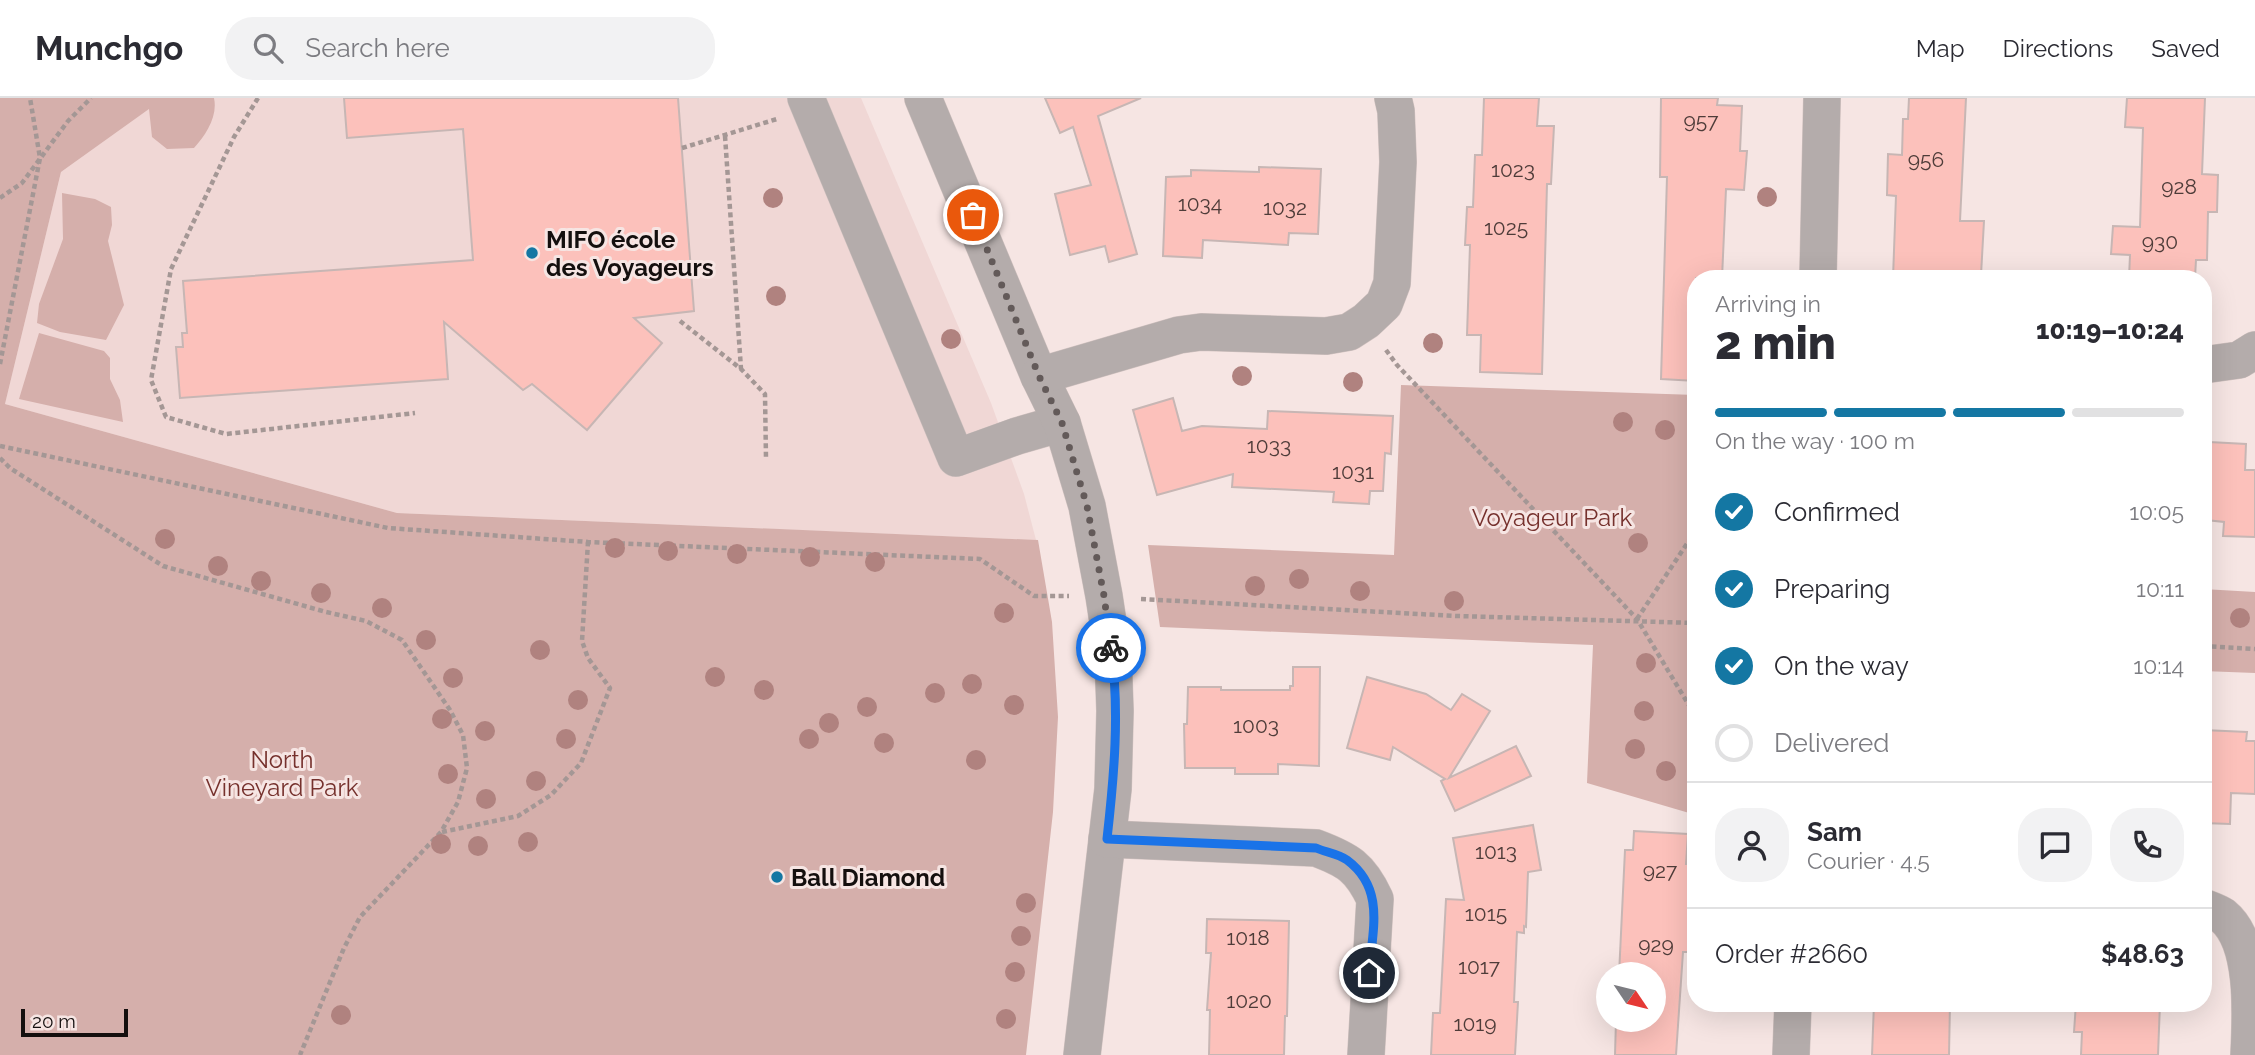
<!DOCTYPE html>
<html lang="en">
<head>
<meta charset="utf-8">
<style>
  :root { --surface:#fff; --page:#f2f2f3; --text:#2b2b33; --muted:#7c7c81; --line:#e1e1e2; --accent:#1477a3 }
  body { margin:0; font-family:Raleway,sans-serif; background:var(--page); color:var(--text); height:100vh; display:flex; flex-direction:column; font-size:26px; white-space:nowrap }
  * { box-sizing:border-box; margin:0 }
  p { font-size:23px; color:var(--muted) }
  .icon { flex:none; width:38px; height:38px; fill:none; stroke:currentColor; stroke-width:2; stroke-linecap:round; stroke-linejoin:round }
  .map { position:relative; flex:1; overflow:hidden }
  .details { position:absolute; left:1687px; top:172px; width:525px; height:742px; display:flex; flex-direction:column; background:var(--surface); border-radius:28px; box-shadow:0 7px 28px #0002 }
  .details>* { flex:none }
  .needle { width:46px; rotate:125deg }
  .buttons { position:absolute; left:1596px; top:864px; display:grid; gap:14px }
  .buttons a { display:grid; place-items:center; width:70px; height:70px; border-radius:50%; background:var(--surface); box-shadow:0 7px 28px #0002; font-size:35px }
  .scale { position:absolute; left:21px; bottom:18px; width:107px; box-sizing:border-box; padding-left:7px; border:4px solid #140f0e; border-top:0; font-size:19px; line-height:24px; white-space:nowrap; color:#140f0e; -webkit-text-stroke:5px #f6e5e3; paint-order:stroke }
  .pin { position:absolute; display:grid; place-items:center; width:60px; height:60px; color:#fff; margin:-30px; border:4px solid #fff; border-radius:50%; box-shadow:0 2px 7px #0007 }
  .courier { position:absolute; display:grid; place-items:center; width:70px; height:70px; margin:-35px; border:5px solid #1a73e8; border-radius:50%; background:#fff; color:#222; box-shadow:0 2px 9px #0007 }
  .overview em { font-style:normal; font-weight:800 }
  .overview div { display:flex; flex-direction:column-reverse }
  .overview { display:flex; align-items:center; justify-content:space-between; height:119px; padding:0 28px }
  h1 { font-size:46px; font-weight:800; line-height:52px }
  .bar { display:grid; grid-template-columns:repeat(4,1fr); gap:10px 7px; align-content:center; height:84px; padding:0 28px }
  .bar i { height:9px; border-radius:5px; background:var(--line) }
  .bar .on { background:var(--accent) }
  .bar p { grid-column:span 4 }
  .line { display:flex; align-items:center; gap:18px; padding:0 28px; border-top:2px solid var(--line) }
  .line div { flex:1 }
  .round { display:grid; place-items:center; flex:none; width:74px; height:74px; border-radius:28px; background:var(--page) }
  ol { padding:0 28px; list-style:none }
  li { display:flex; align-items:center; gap:21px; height:77px }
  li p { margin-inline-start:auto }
  li .icon { padding:7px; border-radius:50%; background:var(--accent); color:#fff; stroke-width:4 }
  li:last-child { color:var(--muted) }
  li i { width:38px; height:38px; border:4px solid var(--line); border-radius:50% }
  header { display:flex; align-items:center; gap:42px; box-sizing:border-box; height:98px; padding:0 35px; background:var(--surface); border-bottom:2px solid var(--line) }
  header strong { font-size:33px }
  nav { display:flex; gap:38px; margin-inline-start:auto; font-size:24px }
  .search { width:490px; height:63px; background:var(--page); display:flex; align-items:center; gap:18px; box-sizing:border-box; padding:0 24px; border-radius:28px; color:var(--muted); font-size:26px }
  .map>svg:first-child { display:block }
</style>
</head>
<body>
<header>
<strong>Munchgo</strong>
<div class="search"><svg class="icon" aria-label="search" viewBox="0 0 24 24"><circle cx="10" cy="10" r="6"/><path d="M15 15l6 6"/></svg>Search here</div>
<nav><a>Map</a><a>Directions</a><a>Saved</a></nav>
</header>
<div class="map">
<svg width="2255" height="957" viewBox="0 0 2255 957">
  <rect width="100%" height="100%" fill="#f6e5e3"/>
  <path fill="#f0d7d5" d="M 164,0 L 861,0 L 991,305 L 1024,396 L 1036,442 L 397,415 L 5,306 L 61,74 Z"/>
  <g fill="#d5afab">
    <path d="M 0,0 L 214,0 C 218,18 206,37 194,50 L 167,51 L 152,39 L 149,11 L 61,74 L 5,306 L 397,415 L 1038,442 L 1052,524 L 1058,619 L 1053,714 L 1026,957 L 0,957 Z"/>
    <path d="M 62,95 L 95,101 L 111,109 L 112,127 L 108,143 L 124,207 L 106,242 L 60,234 L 37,225 L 39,206 L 63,141 Z"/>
    <path d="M 39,235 L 104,253 L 110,260 L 110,281 L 120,302 L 123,324 L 19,301 Z"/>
    <path d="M 1401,287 L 1696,297 L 1696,717 L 1587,685 L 1593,547 L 1160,529 L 1148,447 L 1394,457 Z"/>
    <path d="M 2203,491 L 2255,494 L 2255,575 L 2203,573 Z"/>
  </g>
  <g fill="#fcc1bb" stroke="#c7b6b4" stroke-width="2">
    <path d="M 344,0 L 678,0 L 694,213 L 634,220 L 662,245 L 587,332 L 532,286 L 523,292 L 444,224 L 448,281 L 180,300 L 176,249 L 183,249 L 182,235 L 187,235 L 183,183 L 473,162 L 463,31 L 347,40 Z"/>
    <path d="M 1045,0 L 1141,0 L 1098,18 L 1137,156 L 1109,164 L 1105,148 L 1070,157 L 1055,96 L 1091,87 L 1073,29 L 1060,35 Z"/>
    <path d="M 1484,0 L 1539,0 L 1537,28 L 1554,28 L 1551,86 L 1547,86 L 1542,276 L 1480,274 L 1481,237 L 1467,237 L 1470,147 L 1465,147 L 1467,109 L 1473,109 L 1475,57 L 1482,57 Z"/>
    <path d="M 1661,0 L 1718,0 L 1717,7 L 1742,8 L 1740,53 L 1747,53 L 1744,92 L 1726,91 L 1722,180 L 1696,180 L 1696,283 L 1661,281 L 1667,79 L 1660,79 Z"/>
    <path d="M 1909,0 L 1966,0 L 1960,123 L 1984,123 L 1981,177 L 1947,176 L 1947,180 L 1893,180 L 1896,98 L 1887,97 L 1888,56 L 1902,57 L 1903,21 L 1908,21 Z"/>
    <path d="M 2127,0 L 2205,0 L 2202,76 L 2218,77 L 2217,114 L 2208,114 L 2207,162 L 2196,162 L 2195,180 L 2129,180 L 2130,157 L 2111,156 L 2113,128 L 2140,129 L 2143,30 L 2125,29 Z"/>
    <path d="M 1259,69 L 1321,71 L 1318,136 L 1289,135 L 1288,147 L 1203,142 L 1202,160 L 1163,158 L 1166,79 L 1191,78 L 1191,72 L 1259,74 Z"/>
    <path d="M 1173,300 L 1182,333 L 1202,328 L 1267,331 L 1268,313 L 1393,318 L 1391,356 L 1385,355 L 1383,393 L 1370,393 L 1369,406 L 1333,404 L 1334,394 L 1232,389 L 1233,376 L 1157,397 L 1133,312 Z"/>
    <path d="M 2209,344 L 2246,346 L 2245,372 L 2255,372 L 2255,439 L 2223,438 L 2224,424 L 2206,422 Z"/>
    <path d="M 1293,569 L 1320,569 L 1319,668 L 1278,666 L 1278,676 L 1235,676 L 1235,670 L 1185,670 L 1184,626 L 1187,626 L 1188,589 L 1221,589 L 1221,592 L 1290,592 L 1290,588 L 1293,588 Z"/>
    <path d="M 1367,579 L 1426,596 L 1451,612 L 1462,596 L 1490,613 L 1449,680 L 1516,648 L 1531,678 L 1455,713 L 1441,683 L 1445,681 L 1393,649 L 1390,662 L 1347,650 Z"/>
    <path d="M 2203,632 L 2247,634 L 2246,643 L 2255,643 L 2255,696 L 2231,695 L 2230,726 L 2203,725 Z"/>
    <path d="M 1533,727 L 1541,772 L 1528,774 L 1526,829 L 1524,828 L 1524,835 L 1517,834 L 1514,904 L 1518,904 L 1515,957 L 1431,957 L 1433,915 L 1440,915 L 1446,801 L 1464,802 L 1453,740 Z"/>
    <path d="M 1634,733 L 1688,736 L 1686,766 L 1696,766 L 1696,854 L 1683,854 L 1676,957 L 1615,957 L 1616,922 L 1654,922 L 1654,877 L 1619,877 L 1625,752 L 1633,752 Z"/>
    <path d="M 1207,821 L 1289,823 L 1287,918 L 1285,918 L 1284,957 L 1209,957 L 1210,912 L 1207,912 L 1211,855 L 1206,855 Z"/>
    <path d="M 1874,905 L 1950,905 L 1949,957 L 1872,957 Z"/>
    <path d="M 2076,905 L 2160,905 L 2158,957 L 2081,957 L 2082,934 L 2074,934 Z"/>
  </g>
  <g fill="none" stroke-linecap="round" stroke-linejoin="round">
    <g stroke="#d2c3c1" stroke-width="38">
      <g id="minor">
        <path d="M 806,0 L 956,360 L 1017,338 L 1062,325"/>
        <path d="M 923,0 L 1039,278 L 1062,325 L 1087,408 L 1104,498 L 1113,557 L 1115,613 L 1113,691 L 1082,957"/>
        <path d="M 1818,180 L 1822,0"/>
        <path d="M 2203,267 L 2239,262 L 2255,252"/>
        <path d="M 1039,278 L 1179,237 L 1201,234 L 1326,238 L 1349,234 L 1366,223 L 1384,206 L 1392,185 L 1395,125 L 1398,64 L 1396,13 L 1393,0"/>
        <path d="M 1107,741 L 1316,750 C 1348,762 1360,769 1375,801 L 1366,957"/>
        <path d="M 2203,809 C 2210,812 2217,814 2223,818 C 2255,844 2251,916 2249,957"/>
        <path d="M 1791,957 L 1793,905"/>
      </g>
    </g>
    <g stroke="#a49795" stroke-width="4.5" stroke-dasharray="5 3.5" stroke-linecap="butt">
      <path d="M 258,0 L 234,39 L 171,171 L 151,282 L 166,319 L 226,336 L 415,315"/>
      <path d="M 725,38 L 741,271"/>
      <path d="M 682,50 L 777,21"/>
      <path d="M 0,100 L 22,85 L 68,23 L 91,0"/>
      <path d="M 680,223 L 741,271 L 765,296 L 766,361"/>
      <path d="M 1386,252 L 1397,267 L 1637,521 L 1696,619"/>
      <path d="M 0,266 L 40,60 L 30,0"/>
      <path d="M 0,348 L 388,430 L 588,444 L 980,461 L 1034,498 L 1069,498"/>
      <path d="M 0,360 L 10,370 L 163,468 L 326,514 L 366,523 L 402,542 L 450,612 L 463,637 L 467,670 L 458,704 L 441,734 L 360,819 L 344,850 L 300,957"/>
      <path d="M 1141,501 L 1456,518 L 1696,525"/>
      <path d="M 1637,521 L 1696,432"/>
      <path d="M 2203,548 L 2255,551"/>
      <path d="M 442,734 L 518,718 L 551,697 L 581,665 L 610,590 L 588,560 L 582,543 L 588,444"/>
    </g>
    <use href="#minor" stroke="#b4acab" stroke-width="37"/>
  </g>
  <g fill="#b0827f">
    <circle cx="1767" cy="99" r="10"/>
    <circle cx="773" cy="100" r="10"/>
    <circle cx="776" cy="198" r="10"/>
    <circle cx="951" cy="241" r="10"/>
    <circle cx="1433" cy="245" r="10"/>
    <circle cx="1242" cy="278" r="10"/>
    <circle cx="1353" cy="284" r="10"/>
    <circle cx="1623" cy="324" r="10"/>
    <circle cx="1665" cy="332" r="10"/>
    <circle cx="165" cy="441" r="10"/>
    <circle cx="1638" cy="445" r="10"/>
    <circle cx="615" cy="450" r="10"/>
    <circle cx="668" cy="453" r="10"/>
    <circle cx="737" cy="456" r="10"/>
    <circle cx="810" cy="459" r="10"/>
    <circle cx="875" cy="464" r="10"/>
    <circle cx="218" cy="468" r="10"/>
    <circle cx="1299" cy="481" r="10"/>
    <circle cx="261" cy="483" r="10"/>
    <circle cx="1255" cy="488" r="10"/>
    <circle cx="1360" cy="493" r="10"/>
    <circle cx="321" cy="495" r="10"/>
    <circle cx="1454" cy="503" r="10"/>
    <circle cx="382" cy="510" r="10"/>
    <circle cx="1004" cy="515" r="10"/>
    <circle cx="2240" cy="520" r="10"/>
    <circle cx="426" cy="542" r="10"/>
    <circle cx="540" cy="552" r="10"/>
    <circle cx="1646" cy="565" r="10"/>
    <circle cx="715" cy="579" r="10"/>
    <circle cx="453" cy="580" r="10"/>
    <circle cx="972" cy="586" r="10"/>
    <circle cx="764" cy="592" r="10"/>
    <circle cx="935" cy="595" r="10"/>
    <circle cx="578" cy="602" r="10"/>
    <circle cx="1014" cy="607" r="10"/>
    <circle cx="867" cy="609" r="10"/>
    <circle cx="1644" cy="613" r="10"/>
    <circle cx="442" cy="621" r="10"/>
    <circle cx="829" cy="625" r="10"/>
    <circle cx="485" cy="633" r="10"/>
    <circle cx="566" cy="641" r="10"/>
    <circle cx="809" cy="641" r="10"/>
    <circle cx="884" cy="645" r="10"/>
    <circle cx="1635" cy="651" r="10"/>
    <circle cx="976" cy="662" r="10"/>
    <circle cx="1666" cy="673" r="10"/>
    <circle cx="448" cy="676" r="10"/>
    <circle cx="536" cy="683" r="10"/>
    <circle cx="486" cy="701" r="10"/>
    <circle cx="528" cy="744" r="10"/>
    <circle cx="441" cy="746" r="10"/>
    <circle cx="478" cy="748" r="10"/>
    <circle cx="1026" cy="805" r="10"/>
    <circle cx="1021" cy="838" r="10"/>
    <circle cx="1015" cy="874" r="10"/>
    <circle cx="341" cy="917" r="10"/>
    <circle cx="1006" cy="921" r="10"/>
  </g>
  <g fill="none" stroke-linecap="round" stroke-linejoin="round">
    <path stroke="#635a59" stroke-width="7" stroke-dasharray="0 12.6" d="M 973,117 L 1039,278 L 1062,325 L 1087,408 L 1104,498 L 1111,550"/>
    <path stroke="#1a73e8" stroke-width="9" d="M 1111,550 C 1120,613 1114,679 1107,741 L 1316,750 C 1325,754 1339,756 1347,762 C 1386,791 1372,833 1369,875"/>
  </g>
  <g fill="#1477a3" stroke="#f6e5e3" stroke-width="2.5">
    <circle cx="532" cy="155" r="7"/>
    <circle cx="777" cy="779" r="7"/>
  </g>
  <g text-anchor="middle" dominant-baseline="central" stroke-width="6" stroke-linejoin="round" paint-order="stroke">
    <g font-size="21" fill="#4e3c39">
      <text x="1701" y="22">957</text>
      <text x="1926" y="61">956</text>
      <text x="1513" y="71">1023</text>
      <text x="2179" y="88">928</text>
      <text x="1200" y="105">1034</text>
      <text x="1285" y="109">1032</text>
      <text x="1506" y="129">1025</text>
      <text x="2160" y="143">930</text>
      <text x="1269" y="347">1033</text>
      <text x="1353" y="373">1031</text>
      <text x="1256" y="627">1003</text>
      <text x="1496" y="753">1013</text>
      <text x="1660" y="772">927</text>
      <text x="1486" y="815">1015</text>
      <text x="1248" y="839">1018</text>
      <text x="1656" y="846">929</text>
      <text x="1479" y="868">1017</text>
      <text x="1249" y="902">1020</text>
      <text x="1475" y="925">1019</text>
    </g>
    <g font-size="24" font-weight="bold" fill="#140f0e" stroke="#f6e5e3" text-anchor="start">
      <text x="546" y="141">MIFO école<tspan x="546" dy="28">des Voyageurs</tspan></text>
      <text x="791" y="779">Ball Diamond</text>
    </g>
    <g font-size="24" fill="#76312d" stroke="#f6e5e3">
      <text x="1552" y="419">Voyageur Park</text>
      <text x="282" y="661">North<tspan x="282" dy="28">Vineyard Park</tspan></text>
    </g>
  </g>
</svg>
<div class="buttons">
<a><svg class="needle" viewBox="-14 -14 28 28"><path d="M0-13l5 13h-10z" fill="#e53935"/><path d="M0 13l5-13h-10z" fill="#7c7c81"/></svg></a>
</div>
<div class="scale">20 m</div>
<div class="pin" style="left:973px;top:117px;background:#ea580c"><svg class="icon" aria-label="bag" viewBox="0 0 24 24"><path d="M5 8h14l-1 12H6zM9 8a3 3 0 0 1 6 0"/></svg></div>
<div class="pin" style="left:1369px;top:875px;background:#1f2937"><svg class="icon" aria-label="home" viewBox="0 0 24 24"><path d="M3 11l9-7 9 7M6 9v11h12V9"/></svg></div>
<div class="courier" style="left:1111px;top:550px"><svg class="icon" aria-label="bike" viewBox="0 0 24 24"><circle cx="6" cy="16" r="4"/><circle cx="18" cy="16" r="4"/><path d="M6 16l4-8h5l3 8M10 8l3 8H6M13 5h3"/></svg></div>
<section class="details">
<div class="overview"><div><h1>2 min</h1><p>Arriving in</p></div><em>10:19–10:24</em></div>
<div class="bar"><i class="on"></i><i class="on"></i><i class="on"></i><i></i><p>On the way · 100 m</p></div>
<ol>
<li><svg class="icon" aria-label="check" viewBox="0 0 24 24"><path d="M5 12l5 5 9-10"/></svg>Confirmed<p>10:05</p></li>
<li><svg class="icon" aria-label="check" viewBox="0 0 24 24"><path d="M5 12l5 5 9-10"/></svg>Preparing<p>10:11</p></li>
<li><svg class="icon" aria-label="check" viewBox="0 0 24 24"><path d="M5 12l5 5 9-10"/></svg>On the way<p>10:14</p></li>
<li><i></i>Delivered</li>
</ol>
<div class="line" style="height:126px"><a class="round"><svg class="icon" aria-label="person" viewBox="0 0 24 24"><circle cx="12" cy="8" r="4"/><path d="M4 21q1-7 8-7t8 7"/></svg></a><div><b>Sam</b><p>Courier · 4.5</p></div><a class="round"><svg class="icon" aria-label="chat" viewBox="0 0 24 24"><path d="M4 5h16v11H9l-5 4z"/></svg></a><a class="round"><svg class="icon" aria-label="phone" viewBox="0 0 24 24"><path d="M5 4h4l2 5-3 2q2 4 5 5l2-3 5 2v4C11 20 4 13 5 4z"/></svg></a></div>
<div class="line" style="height:91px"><div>Order #2660</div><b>$48.63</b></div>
</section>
</div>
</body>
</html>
